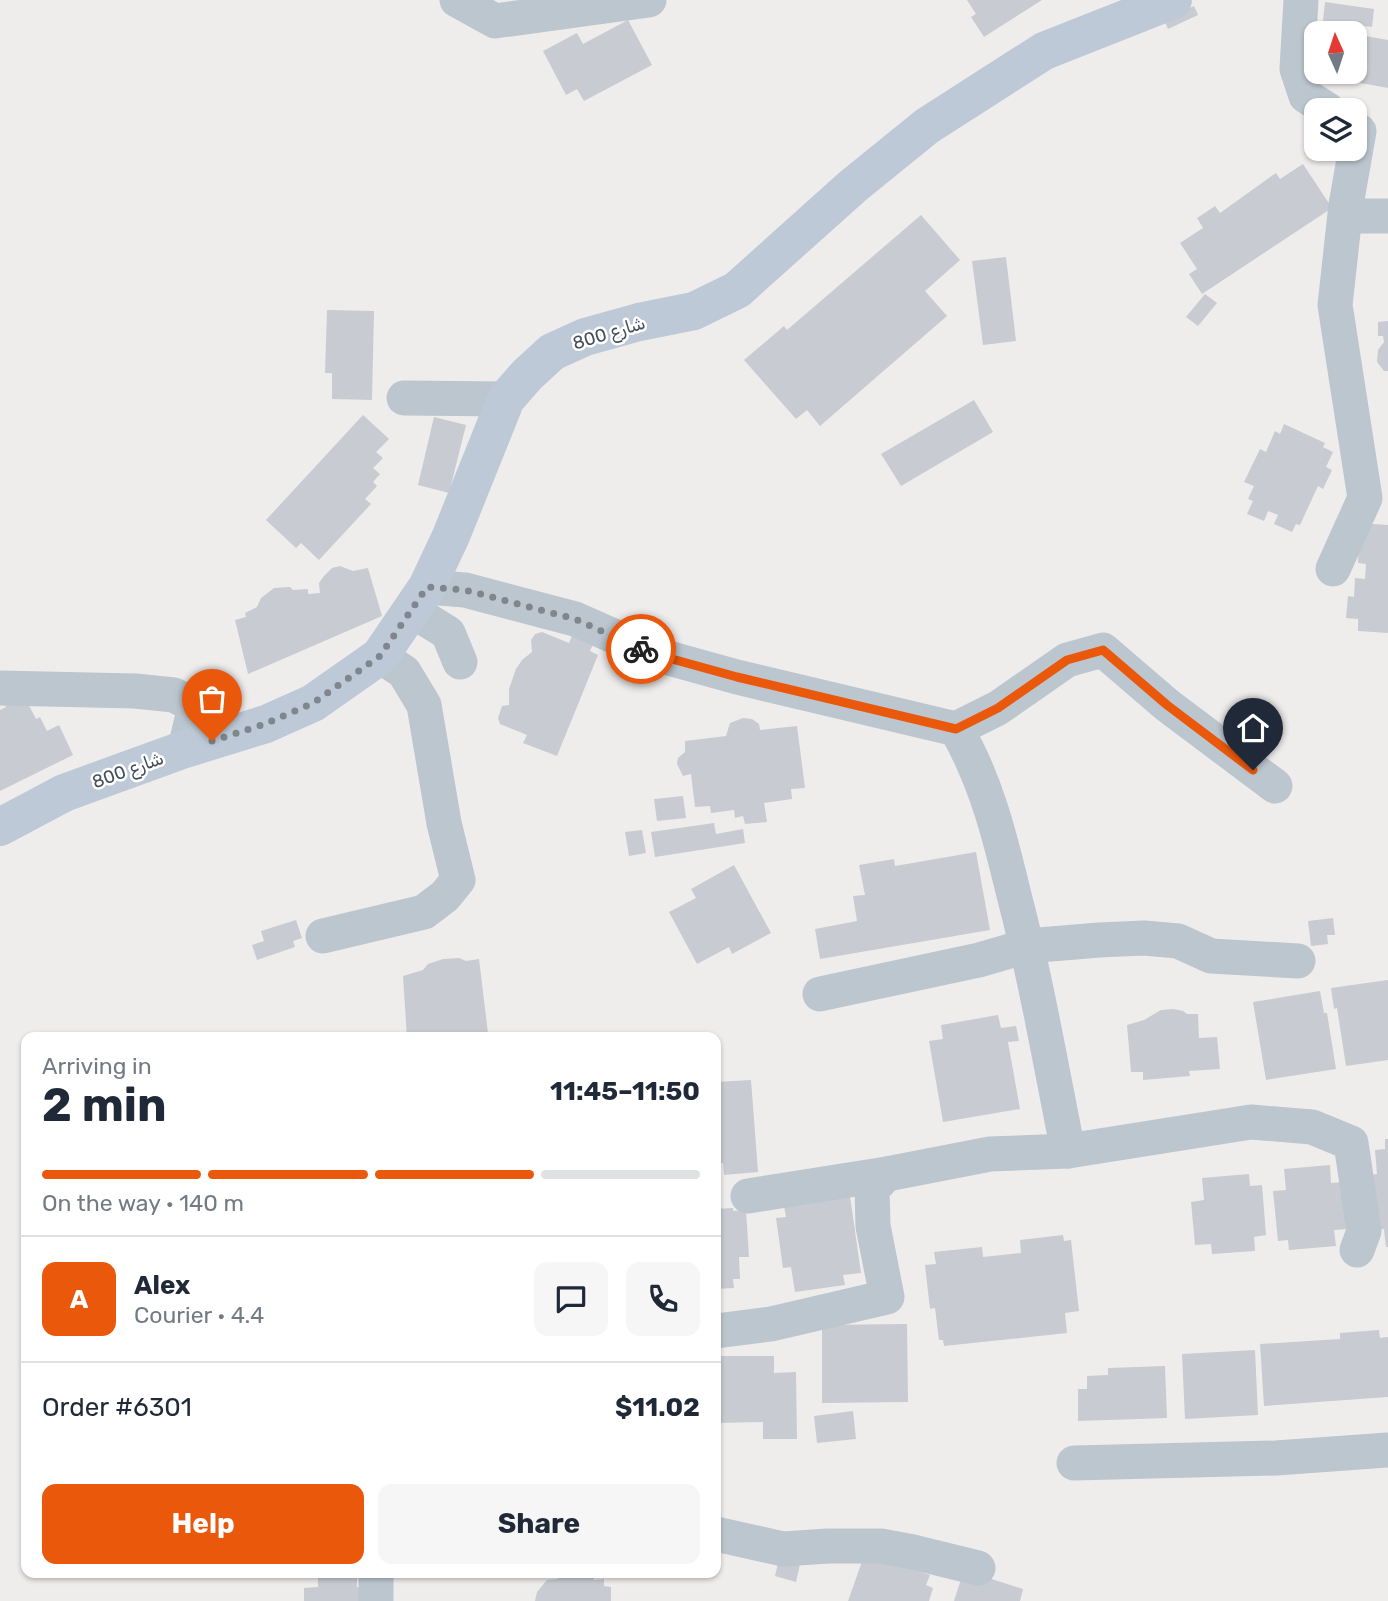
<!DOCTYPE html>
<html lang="en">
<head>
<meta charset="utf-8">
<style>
  :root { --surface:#fff; --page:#f6f6f7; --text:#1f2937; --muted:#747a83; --line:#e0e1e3; --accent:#ea580c }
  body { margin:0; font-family:Rubik,Vazirmatn,sans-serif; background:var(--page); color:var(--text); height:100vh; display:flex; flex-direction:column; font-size:26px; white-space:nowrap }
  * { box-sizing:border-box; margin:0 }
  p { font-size:23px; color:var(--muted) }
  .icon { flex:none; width:38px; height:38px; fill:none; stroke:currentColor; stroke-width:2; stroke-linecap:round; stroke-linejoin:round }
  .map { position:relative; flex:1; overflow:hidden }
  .panel { position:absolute; left:21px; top:1032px; width:700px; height:546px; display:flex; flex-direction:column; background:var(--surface); border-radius:14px; box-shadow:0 2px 5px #0004 }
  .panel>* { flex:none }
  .needle { width:46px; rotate:357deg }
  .controls { position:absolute; left:1304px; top:21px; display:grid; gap:14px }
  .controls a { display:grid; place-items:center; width:63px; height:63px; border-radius:14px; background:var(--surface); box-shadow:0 2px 5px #0004; font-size:35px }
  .pin { position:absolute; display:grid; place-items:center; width:60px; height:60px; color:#fff; margin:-72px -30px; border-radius:50% 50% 50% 0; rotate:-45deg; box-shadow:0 0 7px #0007 }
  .pin .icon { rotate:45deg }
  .courier { position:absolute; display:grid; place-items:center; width:70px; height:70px; margin:-35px; border:5px solid #ea580c; border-radius:50%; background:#fff; color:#222; box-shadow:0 2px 9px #0007 }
  .summary em { font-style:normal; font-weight:700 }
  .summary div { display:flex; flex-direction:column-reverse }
  .summary { display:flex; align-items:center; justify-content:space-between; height:119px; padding:0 21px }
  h1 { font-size:46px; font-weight:700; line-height:52px }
  .bar { display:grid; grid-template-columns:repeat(4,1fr); gap:10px 7px; align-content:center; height:84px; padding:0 21px }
  .bar i { height:9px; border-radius:5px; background:var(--line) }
  .bar .current { background:var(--accent) }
  .bar p { grid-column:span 4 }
  .line { display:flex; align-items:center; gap:18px; padding:0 21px; border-top:2px solid var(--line) }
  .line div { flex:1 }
  .round { display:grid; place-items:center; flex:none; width:74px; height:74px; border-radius:14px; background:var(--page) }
  .cta { display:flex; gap:14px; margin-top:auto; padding:14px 21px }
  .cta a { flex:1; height:80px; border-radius:14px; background:var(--accent); color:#fff; font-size:28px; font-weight:700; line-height:80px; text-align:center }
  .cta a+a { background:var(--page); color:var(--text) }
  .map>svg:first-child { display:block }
</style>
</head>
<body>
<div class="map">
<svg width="1388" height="1601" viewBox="0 0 1388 1601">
  <rect width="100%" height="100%" fill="#efecec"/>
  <g fill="#c8cbd1">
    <path d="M 967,0 L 1042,0 L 984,37 L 971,17 L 976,14 Z"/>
    <path d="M 1325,2 L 1374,9 L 1372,27 L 1323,21 Z"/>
    <path d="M 1194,6 L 1198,15 L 1168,29 L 1164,20 Z"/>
    <path d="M 628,20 L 652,65 L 584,101 L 577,89 L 566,95 L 543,51 L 577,33 L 583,44 Z"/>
    <path d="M 1354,34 L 1388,40 L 1388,88 L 1339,79 L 1340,72 L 1354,72 Z"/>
    <path d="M 1303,164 L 1332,208 L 1202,294 L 1189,274 L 1197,269 L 1180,243 L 1203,228 L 1197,218 L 1215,206 L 1220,213 L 1276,173 L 1280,179 Z"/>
    <path d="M 921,215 L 960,260 L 925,291 L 947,316 L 820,426 L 807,410 L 796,419 L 744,360 L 784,326 L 787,330 Z"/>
    <path d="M 1006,257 L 1016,341 L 983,345 L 972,261 Z"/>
    <path d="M 1205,294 L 1217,303 L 1198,326 L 1186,317 Z"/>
    <path d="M 327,310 L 374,311 L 372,400 L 332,399 L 332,373 L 325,373 Z"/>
    <path d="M 1388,321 L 1388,371 L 1384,371 L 1377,362 L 1378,350 L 1384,342 L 1383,336 L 1378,336 L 1378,322 Z"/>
    <path d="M 974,400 L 993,432 L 901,486 L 881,454 Z"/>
    <path d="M 363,415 L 389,439 L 376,452 L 383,458 L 373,468 L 380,474 L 373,482 L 377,486 L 365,499 L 371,504 L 319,560 L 301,543 L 296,548 L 266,520 Z"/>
    <path d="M 434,417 L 466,425 L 449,493 L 418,485 Z"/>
    <path d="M 1284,424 L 1325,443 L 1323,447 L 1333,452 L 1326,467 L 1332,470 L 1323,489 L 1318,486 L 1300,525 L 1296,524 L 1292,532 L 1274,524 L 1278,515 L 1268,511 L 1264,521 L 1247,514 L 1253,501 L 1248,499 L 1254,486 L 1244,482 L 1260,449 L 1266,452 L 1275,431 L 1280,434 Z"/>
    <path d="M 1360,523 L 1388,525 L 1388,633 L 1358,631 L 1358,619 L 1346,618 L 1348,596 L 1354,597 L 1355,578 L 1365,579 L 1366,564 L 1358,563 Z"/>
    <path d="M 340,566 L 353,571 L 368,568 L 382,616 L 248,674 L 235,620 L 246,617 L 245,613 L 257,607 L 261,598 L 274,588 L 290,587 L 293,590 L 308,589 L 308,594 L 320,593 L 319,583 L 324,576 L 332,568 Z"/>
    <path d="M 542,632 L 569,643 L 572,636 L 593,644 L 590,651 L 598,655 L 557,756 L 523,743 L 527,735 L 500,724 L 498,718 L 502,706 L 509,705 L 509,689 L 516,669 L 522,660 L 532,652 L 531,640 L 535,634 Z"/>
    <path d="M 24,696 L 36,719 L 40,717 L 47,731 L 59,725 L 73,755 L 0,791 L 0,710 L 6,707 L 5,705 Z"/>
    <path d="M 743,718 L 752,719 L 759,724 L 760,730 L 797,726 L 805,788 L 791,789 L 792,799 L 764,803 L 767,822 L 745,824 L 743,816 L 735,818 L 734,810 L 711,813 L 710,806 L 695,807 L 691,774 L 683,776 L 677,764 L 678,758 L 685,752 L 685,741 L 726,736 L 730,723 Z"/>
    <path d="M 683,796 L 686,818 L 657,821 L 654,799 Z"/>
    <path d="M 714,823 L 716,834 L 743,829 L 745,843 L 655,857 L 651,832 Z"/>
    <path d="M 642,830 L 646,853 L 629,856 L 625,832 Z"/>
    <path d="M 976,852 L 990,930 L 820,959 L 815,929 L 857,921 L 853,896 L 865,895 L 859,865 L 894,859 L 895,866 Z"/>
    <path d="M 734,865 L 771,933 L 732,954 L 729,947 L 697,964 L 669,912 L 696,898 L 691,889 Z"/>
    <path d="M 1333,918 L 1335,935 L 1327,935 L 1328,944 L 1311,946 L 1308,921 Z"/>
    <path d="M 296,920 L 302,938 L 293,941 L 295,947 L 257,960 L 252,945 L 264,941 L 261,931 Z"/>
    <path d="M 459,958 L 466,961 L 479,959 L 488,1033 L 456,1038 L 407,1038 L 403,976 L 423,970 L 428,964 L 443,959 Z"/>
    <path d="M 1388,980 L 1388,1060 L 1346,1066 L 1337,1008 L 1334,1009 L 1331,988 Z"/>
    <path d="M 1320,991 L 1324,1013 L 1327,1013 L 1336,1069 L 1266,1080 L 1253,1002 Z"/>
    <path d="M 1173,1009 L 1183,1011 L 1187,1014 L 1198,1014 L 1199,1038 L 1217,1037 L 1220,1069 L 1189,1071 L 1190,1076 L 1143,1080 L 1143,1072 L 1131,1072 L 1127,1025 L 1144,1020 L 1161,1010 Z"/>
    <path d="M 998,1015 L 1001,1028 L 1016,1026 L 1019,1041 L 1008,1042 L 1020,1109 L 943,1122 L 929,1041 L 943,1039 L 941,1025 Z"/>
    <path d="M 751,1080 L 758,1172 L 724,1175 L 723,1163 L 716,1164 L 716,1082 Z"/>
    <path d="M 1385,1139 L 1388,1139 L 1388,1247 L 1386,1247 L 1384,1229 L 1374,1230 L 1370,1175 L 1377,1174 L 1375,1150 L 1385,1149 Z"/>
    <path d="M 1330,1165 L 1331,1183 L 1345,1182 L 1349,1229 L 1334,1230 L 1336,1246 L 1289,1250 L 1288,1240 L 1278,1241 L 1273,1191 L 1286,1190 L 1284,1169 Z"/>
    <path d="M 1249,1174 L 1250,1186 L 1262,1185 L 1266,1235 L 1254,1237 L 1255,1251 L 1212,1254 L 1211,1244 L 1195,1245 L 1191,1202 L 1204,1200 L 1202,1178 Z"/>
    <path d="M 850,1196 L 861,1273 L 843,1275 L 845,1285 L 795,1292 L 791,1267 L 783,1268 L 776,1218 L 786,1217 L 784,1206 Z"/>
    <path d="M 733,1208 L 733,1211 L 746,1210 L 749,1257 L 739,1257 L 740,1279 L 733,1279 L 734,1288 L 716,1289 L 716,1209 Z"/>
    <path d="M 1063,1235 L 1064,1241 L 1071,1240 L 1079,1311 L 1065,1313 L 1067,1333 L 944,1346 L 943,1340 L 939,1340 L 935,1308 L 930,1309 L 925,1265 L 936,1264 L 934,1252 L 982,1247 L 983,1257 L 1021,1253 L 1020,1240 Z"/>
    <path d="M 907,1324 L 908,1402 L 822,1403 L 822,1325 Z"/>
    <path d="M 1379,1330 L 1380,1338 L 1388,1337 L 1388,1397 L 1264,1406 L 1260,1344 L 1340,1339 L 1340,1333 Z"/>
    <path d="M 1255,1350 L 1258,1415 L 1185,1419 L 1182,1354 Z"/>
    <path d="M 716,1356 L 774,1356 L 774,1373 L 796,1372 L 797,1439 L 763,1439 L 763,1422 L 716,1423 Z"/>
    <path d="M 1165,1366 L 1167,1418 L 1078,1421 L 1078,1389 L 1087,1389 L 1087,1376 L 1108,1375 L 1108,1368 Z"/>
    <path d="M 853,1411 L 856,1439 L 817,1443 L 814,1416 Z"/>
    <path d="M 865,1553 L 930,1575 L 926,1585 L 933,1588 L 929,1601 L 848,1601 Z"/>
    <path d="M 780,1554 L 801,1560 L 796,1582 L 775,1576 Z"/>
    <path d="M 964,1570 L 1023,1589 L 1020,1601 L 954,1601 Z"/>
    <path d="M 318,1573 L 357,1573 L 357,1587 L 364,1588 L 364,1601 L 304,1601 L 304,1588 L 318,1587 Z"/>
    <path d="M 563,1573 L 594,1573 L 594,1580 L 604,1579 L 604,1586 L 611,1587 L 611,1601 L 535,1601 L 537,1592 L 547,1580 L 558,1579 L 557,1574 Z"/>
  </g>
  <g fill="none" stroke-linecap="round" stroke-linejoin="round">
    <g stroke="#bcc6cf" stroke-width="35">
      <path d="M 457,0 L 495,21 L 649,0"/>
      <path d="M 1301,0 L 1297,69 L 1306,96 L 1328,110"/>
      <path d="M 1354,128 L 1359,131 L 1346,205 L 1355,216 L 1388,216"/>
      <path d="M 404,398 L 506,399"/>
      <path d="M 1333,569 L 1365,498 L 1335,305 L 1346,205"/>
      <path d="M 427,587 L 465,590 L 575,619 L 654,654 L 737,677 L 956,729 C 986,780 1000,837 1014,895 C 1036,979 1051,1066 1068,1151 L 990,1154 L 887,1174 L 872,1189 L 873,1226 L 887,1297 L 771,1324 L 716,1331"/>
      <path d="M 411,610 L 448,633 L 460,662"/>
      <path d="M 0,688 L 135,691 L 174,695 L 195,706 L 185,749"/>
      <path d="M 956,729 L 998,708 L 1067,660 L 1103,650 L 1167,705 L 1275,786"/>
      <path d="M 323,936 L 424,912 L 445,896 L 458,880 L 444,823 L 424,705 L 404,672 L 380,656"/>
      <path d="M 820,994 L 979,960 L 1027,946 L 1099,940 L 1144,938 L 1178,941 L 1211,956 L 1298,961"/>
      <path d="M 1068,1151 L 1251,1122 L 1312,1127 L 1351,1143 L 1364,1231 L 1357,1250"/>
      <path d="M 748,1196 L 887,1174"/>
      <path d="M 1074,1463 L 1276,1458 L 1388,1450"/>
      <path d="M 716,1534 L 783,1549 L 828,1546 L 881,1546 L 913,1552 L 978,1568"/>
      <path d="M 376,1573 L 376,1601"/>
    </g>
    <path stroke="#bdc9d6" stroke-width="38" d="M 0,827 L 64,793 L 185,749 L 266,724 L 313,703 L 380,656 L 427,587 L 451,536 L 506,399 L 527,375 L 552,352 L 585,337 L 639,322 L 694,311 L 737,290 L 853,186 L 927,126 L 1044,51 L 1173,0"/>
  </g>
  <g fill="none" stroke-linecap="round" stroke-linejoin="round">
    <path stroke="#80868d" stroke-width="7" stroke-dasharray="0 12.6" d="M 212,741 L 265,724 L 313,703 L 380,656 L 427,587 L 465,590 L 575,619 L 641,649"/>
    <path stroke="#ea580c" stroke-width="9" d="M 641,649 L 654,654 L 737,677 L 956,729 L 998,708 L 1067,660 L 1103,650 L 1167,705 L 1253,770"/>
  </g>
  <g text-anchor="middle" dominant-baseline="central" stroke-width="5" stroke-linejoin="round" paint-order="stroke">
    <g font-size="18" fill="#444f5a" stroke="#fff">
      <text transform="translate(609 333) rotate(-17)">شارع 800</text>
      <text transform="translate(128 770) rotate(-20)">شارع 800</text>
    </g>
  </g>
</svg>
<div class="controls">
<a><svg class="needle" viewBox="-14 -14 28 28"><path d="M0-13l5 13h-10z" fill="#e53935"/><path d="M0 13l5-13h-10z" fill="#747a83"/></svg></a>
<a><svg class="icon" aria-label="layers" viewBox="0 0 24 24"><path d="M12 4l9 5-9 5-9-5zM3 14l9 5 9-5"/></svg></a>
</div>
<div class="pin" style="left:212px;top:741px;background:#ea580c"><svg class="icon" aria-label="bag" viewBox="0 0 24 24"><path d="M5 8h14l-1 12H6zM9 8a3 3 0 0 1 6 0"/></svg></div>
<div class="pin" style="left:1253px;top:770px;background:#1f2937"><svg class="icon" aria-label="home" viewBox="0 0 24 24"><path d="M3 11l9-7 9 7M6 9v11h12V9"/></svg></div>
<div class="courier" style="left:641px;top:649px"><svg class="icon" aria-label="bike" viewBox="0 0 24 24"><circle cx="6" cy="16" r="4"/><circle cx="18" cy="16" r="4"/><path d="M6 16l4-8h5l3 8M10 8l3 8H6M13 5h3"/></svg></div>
<section class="panel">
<div class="summary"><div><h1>2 min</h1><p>Arriving in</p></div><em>11:45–11:50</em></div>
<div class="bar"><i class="current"></i><i class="current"></i><i class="current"></i><i></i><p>On the way · 140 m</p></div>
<div class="line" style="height:126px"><b class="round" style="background:var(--accent);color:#fff">A</b><div><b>Alex</b><p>Courier · 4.4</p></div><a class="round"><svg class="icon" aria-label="chat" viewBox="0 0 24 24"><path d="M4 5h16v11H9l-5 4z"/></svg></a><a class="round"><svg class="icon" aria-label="phone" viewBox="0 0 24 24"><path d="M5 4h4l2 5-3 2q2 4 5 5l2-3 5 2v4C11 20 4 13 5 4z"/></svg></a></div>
<div class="line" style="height:91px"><div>Order #6301</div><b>$11.02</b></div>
<div class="cta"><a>Help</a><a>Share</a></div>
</section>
</div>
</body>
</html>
